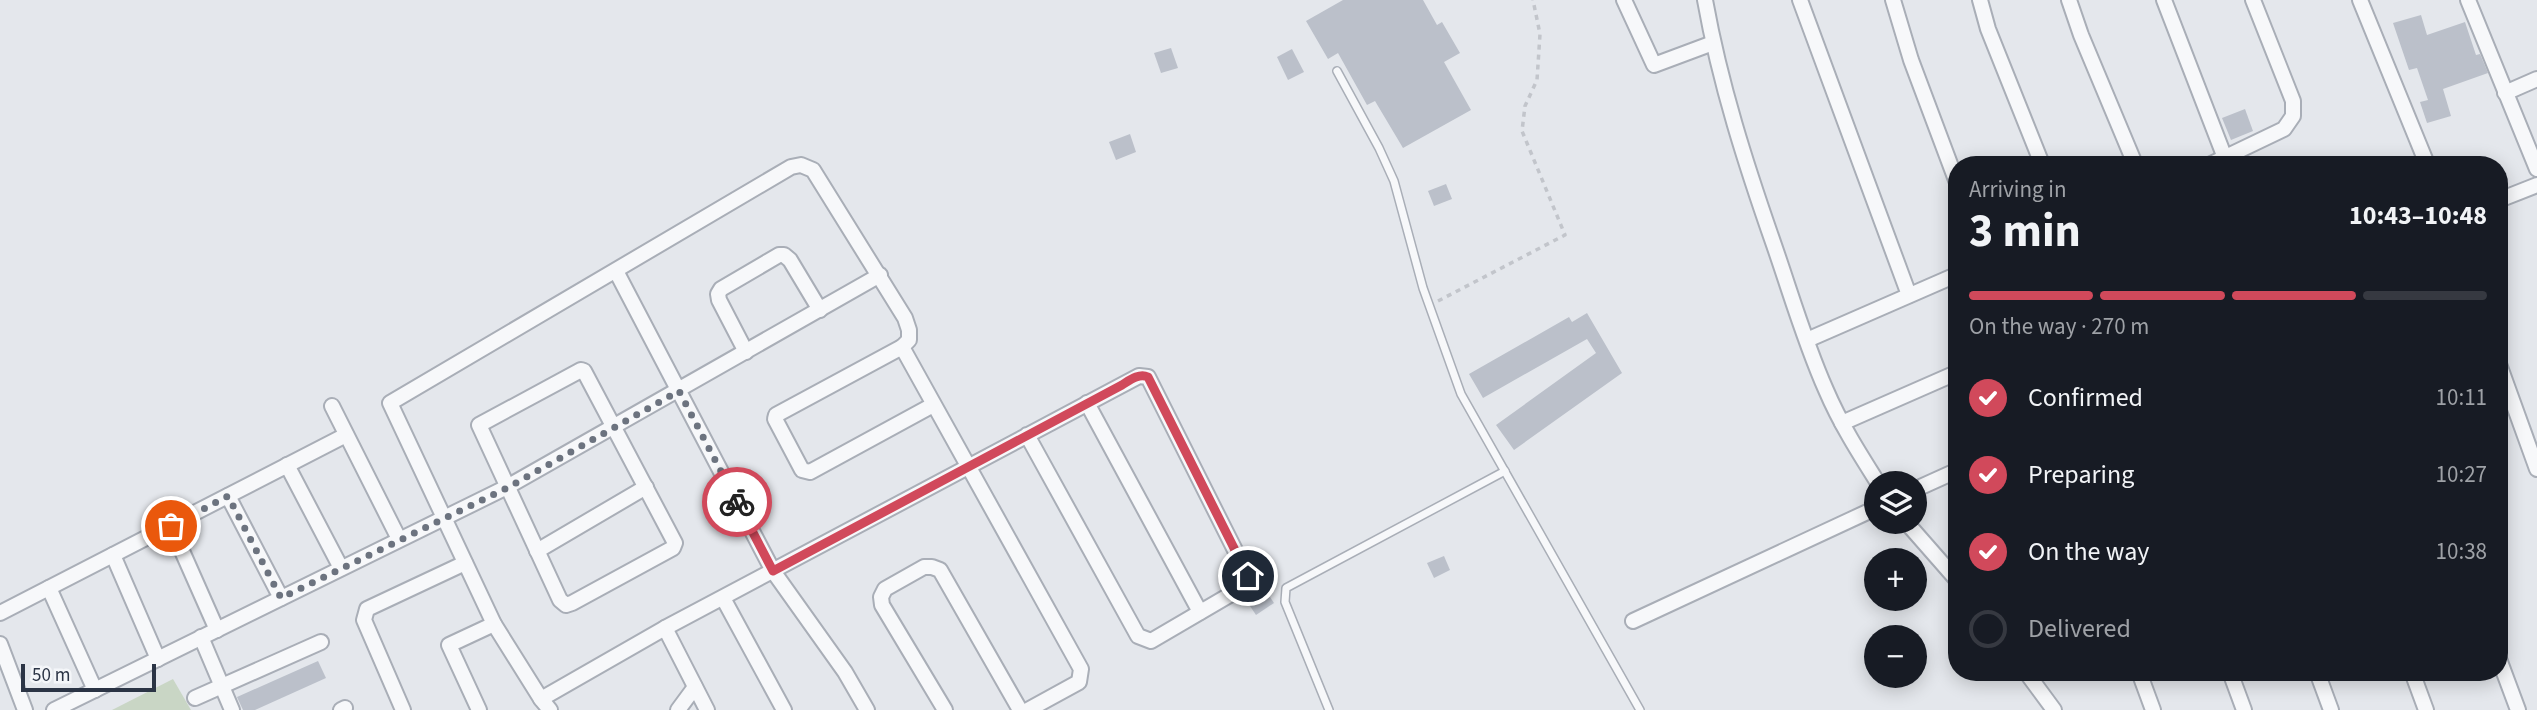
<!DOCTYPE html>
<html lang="en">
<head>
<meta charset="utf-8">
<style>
  :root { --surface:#171b24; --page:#242831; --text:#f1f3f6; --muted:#9ea1a6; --line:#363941; --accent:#d1495b }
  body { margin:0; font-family:"Source Sans 3",sans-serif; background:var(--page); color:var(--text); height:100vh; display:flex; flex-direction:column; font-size:26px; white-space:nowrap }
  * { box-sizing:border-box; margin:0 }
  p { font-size:23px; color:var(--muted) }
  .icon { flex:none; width:38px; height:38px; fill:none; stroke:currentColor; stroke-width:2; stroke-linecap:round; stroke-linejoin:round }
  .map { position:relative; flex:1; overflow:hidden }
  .drawer { position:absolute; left:1948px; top:156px; width:560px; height:525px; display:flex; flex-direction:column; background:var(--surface); border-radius:28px; box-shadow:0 4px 18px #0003 }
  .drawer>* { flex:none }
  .tools { position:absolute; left:1864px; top:471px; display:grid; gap:14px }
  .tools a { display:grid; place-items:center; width:63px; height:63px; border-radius:50%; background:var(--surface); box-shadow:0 4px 18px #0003; font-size:35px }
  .scale { position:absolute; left:21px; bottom:18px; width:135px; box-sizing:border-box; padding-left:7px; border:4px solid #2b3445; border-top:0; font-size:19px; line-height:24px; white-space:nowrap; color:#2b3445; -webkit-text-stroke:5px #f4f6f9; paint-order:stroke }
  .pin { position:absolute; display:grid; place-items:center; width:60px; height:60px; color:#fff; margin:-30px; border:4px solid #fff; border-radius:50%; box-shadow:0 2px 7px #0007 }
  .courier { position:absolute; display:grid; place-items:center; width:70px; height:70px; margin:-35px; border:5px solid #d1495b; border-radius:50%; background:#fff; color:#222; box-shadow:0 2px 9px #0007 }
  .headline em { font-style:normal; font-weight:700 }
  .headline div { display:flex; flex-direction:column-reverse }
  .headline { display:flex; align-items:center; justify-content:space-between; height:119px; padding:0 21px }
  h1 { font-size:46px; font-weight:700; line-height:52px }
  .bar { display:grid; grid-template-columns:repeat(4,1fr); gap:10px 7px; align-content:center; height:84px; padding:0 21px }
  .bar i { height:9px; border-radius:5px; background:var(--line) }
  .bar .active { background:var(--accent) }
  .bar p { grid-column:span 4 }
  ol { padding:0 21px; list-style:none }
  li { display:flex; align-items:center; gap:21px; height:77px }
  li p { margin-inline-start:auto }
  li .icon { padding:7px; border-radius:50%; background:var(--accent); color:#fff; stroke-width:4 }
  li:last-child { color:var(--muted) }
  li i { width:38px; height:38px; border:4px solid var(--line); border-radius:50% }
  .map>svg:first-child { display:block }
</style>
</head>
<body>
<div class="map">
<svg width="2537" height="710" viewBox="0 0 2537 710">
  <rect width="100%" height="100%" fill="#e4e7ec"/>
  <path fill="#c9d6c5" d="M 173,679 L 191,710 L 112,710 Z"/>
  <g fill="#bbc0ca">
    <path d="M 1343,0 L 1423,0 L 1437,25 L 1442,22 L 1460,53 L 1444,62 L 1471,110 L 1403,148 L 1375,101 L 1367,105 L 1338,53 L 1328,59 L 1306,21 Z"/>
    <path d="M 2421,15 L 2427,35 L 2465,22 L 2476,55 L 2480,54 L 2488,73 L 2443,89 L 2451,116 L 2427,123 L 2420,102 L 2428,100 L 2417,68 L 2409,70 L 2393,23 Z"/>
    <path d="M 1171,48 L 1178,68 L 1161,73 L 1154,53 Z"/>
    <path d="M 1292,49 L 1304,72 L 1288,80 L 1277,57 Z"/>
    <path d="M 2245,109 L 2253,131 L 2231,140 L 2222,118 Z"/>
    <path d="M 1130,134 L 1136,152 L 1116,160 L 1109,142 Z"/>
    <path d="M 1446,184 L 1452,199 L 1434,206 L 1428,191 Z"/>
    <path d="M 1587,313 L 1622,373 L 1514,450 L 1496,425 L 1596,353 L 1587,339 L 1483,398 L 1469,374 L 1569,317 L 1572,322 Z"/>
    <path d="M 1444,556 L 1450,570 L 1434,578 L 1427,563 Z"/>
    <path d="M 1264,588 L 1274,603 L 1256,615 L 1246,600 Z"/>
    <path d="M 318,661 L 326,678 L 255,710 L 243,710 L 237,697 Z"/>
  </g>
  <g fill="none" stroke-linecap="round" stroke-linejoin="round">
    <g stroke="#a9aeb7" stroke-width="10">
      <g id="lane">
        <path d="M 1337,71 L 1379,148 L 1394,181 L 1423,288 L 1461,394 L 1640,710"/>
        <path d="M 1329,710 L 1285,602 L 1286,588 L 1505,471"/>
      </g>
    </g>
    <g stroke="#a9aeb7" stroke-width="18">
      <g id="street">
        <path d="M 1624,0 L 1654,65 L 1713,43"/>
        <path d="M 1705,0 C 1720,84 1746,165 1774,245 C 1791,294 1805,343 1826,390 C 1840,423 1859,453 1878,483"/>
        <path d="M 1800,0 L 1909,295"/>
        <path d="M 1893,0 L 1911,60 L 1956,180"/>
        <path d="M 1980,0 L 1988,29 L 2042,164"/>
        <path d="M 2069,0 L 2081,35 L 2135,164"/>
        <path d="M 2164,0 L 2225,158"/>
        <path d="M 2360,0 L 2427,164"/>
        <path d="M 2468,0 L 2537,169"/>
        <path d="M 2505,93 L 2537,79"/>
        <path d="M 2211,164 L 2284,129 L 2293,116 L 2293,101 L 2253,0"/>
        <path d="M 2499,200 L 2537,185"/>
        <path d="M 616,271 L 773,571 L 845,672 L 867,710"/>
        <path d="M 1807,340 L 1956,275"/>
        <path d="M 902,347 L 776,415 L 775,419 L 802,470 L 810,472 L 933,405"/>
        <path d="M 746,352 L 719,300 L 718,294 L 721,289 L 779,255 L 784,255 L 790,260 L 820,310"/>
        <path d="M 2499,364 L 2537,469"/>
        <path d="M 581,370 L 584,371 L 675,543 L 673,548 L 572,603 L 566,605 L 560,600 L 479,425 Z"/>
        <path d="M 1087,403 L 1200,612"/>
        <path d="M 332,406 L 399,539"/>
        <path d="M 1842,423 L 1956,373"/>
        <path d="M 287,465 L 341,568"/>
        <path d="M 1914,490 L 1956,471"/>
        <path d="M 228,496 L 281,598"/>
        <path d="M 1906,522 L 1956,579"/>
        <path d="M 171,526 L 217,630"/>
        <path d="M 537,551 L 646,487"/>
        <path d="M 113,555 L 158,659"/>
        <path d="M 49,588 L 95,690"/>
        <path d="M 723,598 L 784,710"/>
        <path d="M 0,613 L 346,435"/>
        <path d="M 1633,621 L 1876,508"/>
        <path d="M 665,628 L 707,710"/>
        <path d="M 201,637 L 232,710"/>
        <path d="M 0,644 L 25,710"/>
        <path d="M 2499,659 L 2518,710"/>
        <path d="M 2026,672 L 2054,710"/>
        <path d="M 2139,672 L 2153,710"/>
        <path d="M 2230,672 L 2244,710"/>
        <path d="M 2317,672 L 2331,710"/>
        <path d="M 2412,672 L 2426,710"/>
        <path d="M 195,698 L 321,642"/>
        <path d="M 541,699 L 665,628 L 1139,376 L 1148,377 L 1248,576 L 1248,581 L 1245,586 L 1151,641 L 1138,636 L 1027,435"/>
        <path d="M 54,710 L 507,487 L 880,275"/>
        <path d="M 341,710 L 345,708"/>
        <path d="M 403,710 L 364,620 L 367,609 L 465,563"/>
        <path d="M 479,710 L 449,645 L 494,624"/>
        <path d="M 550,710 L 541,699 L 494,624 L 390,403 L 791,167 L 801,165 L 813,170 L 905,318 L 909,330 L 909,340 L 902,347 L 1081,669 L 1079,682 L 1028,710"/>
        <path d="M 678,710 L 695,687"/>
        <path d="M 945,710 L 882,605 L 881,597 L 885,589 L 924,567 L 932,567 L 940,570 L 1020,710"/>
      </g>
    </g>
    <path stroke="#c2c5cb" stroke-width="3.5" stroke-dasharray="5 5" stroke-linecap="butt" d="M 1438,301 L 1565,235 L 1522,131 L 1525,106 L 1537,80 L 1540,34 L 1533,0"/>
    <use href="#lane" stroke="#f7f8fa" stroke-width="7"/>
    <use href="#street" stroke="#f7f8fa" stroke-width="14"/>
  </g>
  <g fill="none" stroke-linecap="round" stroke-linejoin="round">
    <path stroke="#6c737f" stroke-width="7" stroke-dasharray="0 12.6" d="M 171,526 L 228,496 L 281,598 L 507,488 L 679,391 L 737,502"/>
    <path stroke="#d1495b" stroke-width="9" d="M 737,502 L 773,571 L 1122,385 C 1130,380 1139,373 1148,377 L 1248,576"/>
  </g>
</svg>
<div class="tools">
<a><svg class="icon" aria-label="layers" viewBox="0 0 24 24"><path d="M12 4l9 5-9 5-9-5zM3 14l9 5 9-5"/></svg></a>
<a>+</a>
<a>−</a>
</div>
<div class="scale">50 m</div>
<div class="pin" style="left:171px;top:526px;background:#ea580c"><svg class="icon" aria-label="bag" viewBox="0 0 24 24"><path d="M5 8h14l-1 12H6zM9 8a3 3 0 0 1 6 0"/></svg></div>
<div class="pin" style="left:1248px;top:576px;background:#1f2937"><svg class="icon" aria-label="home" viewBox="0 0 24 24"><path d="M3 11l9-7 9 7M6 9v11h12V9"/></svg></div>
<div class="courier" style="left:737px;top:502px"><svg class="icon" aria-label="bike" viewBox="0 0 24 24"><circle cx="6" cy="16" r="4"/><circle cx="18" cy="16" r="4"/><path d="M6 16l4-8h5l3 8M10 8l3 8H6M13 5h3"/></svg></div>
<section class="drawer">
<div class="headline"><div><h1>3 min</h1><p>Arriving in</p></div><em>10:43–10:48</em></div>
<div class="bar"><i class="active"></i><i class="active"></i><i class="active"></i><i></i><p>On the way · 270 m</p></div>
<ol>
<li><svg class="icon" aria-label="check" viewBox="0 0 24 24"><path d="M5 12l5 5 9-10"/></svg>Confirmed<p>10:11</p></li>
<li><svg class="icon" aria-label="check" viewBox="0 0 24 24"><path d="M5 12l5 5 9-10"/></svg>Preparing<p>10:27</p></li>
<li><svg class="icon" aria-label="check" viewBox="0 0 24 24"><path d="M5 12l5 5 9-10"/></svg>On the way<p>10:38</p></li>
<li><i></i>Delivered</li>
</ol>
</section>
</div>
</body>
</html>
